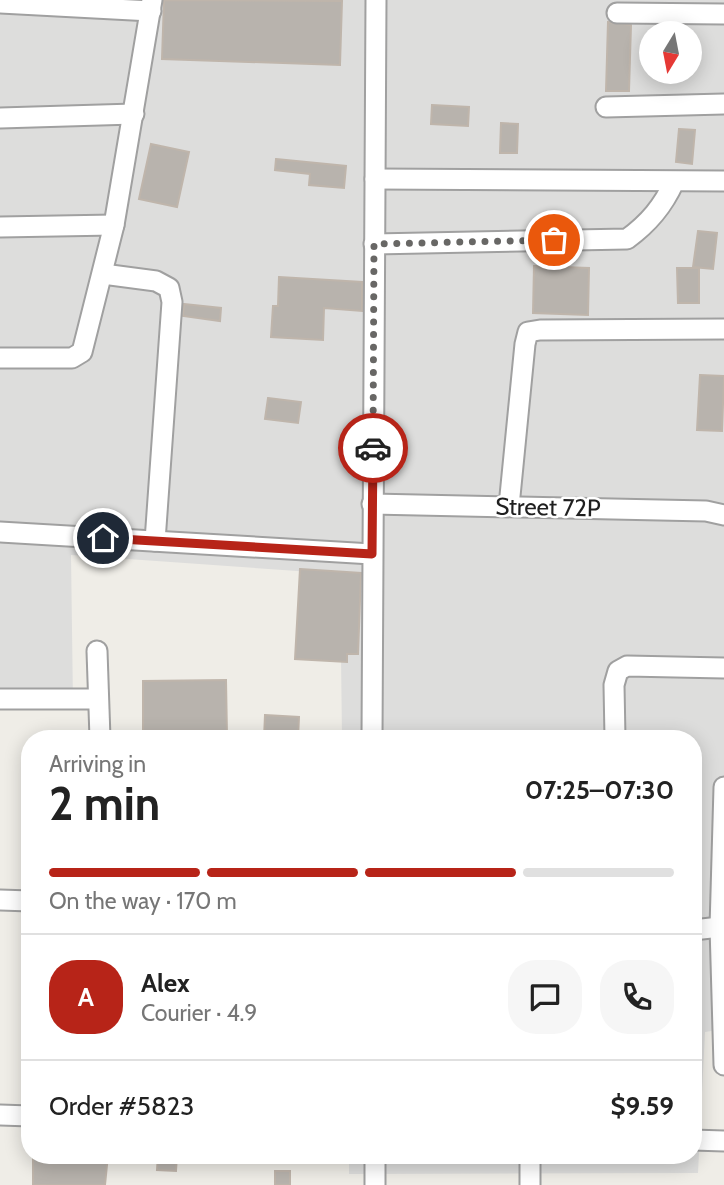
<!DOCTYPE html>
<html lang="en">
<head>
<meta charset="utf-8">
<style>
  :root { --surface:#fff; --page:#f6f6f6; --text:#222; --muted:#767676; --line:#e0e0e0; --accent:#b72418 }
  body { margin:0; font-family:Cabin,sans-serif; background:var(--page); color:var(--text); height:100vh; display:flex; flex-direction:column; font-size:26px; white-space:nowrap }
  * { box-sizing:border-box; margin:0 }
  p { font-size:23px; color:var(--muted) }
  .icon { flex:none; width:38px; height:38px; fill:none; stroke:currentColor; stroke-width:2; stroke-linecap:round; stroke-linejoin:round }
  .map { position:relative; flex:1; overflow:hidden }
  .details { position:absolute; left:21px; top:730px; width:681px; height:434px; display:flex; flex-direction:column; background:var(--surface); border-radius:28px; box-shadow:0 4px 18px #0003 }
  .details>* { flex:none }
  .needle { width:46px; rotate:190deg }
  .controls { position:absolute; left:639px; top:21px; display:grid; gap:14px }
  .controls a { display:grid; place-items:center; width:63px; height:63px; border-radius:50%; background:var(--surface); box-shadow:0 4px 18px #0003; font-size:35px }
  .pin { position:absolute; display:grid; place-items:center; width:60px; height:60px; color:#fff; margin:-30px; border:4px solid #fff; border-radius:50%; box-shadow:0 2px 7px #0007 }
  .courier { position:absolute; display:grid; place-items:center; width:70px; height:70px; margin:-35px; border:5px solid #b72418; border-radius:50%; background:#fff; color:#222; box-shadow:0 2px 9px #0007 }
  .summary em { font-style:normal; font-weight:700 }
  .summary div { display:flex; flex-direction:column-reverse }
  .summary { display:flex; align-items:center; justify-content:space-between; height:119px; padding:0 28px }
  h1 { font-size:46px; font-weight:700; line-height:52px }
  .bar { display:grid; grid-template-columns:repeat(4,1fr); gap:10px 7px; align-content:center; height:84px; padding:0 28px }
  .bar i { height:9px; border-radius:5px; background:var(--line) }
  .bar .selected { background:var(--accent) }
  .bar p { grid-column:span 4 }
  .line { display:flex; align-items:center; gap:18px; padding:0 28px; border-top:2px solid var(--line) }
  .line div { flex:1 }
  .round { display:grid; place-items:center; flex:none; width:74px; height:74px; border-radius:28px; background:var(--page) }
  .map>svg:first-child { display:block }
</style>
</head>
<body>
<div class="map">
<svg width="724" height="1185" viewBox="0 0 724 1185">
  <rect width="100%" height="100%" fill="#efede7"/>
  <path fill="#dddddc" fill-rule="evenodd" d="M 0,0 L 724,0 L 724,1029 L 705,1032 L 698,1173 L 349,1174 L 349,1155 L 693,1155 L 693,738 L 342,738 L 340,574 L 71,555 L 73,704 L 0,702 ZM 651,33 L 690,33 L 690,72 L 651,72 Z"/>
  <g fill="#b8b3ad" stroke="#bfb5ab" stroke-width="2">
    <path d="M 164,0 L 342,1 L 340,65 L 162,59 Z"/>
    <path d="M 608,22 L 631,25 L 629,91 L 606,91 Z"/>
    <path d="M 432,105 L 469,107 L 468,126 L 431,124 Z"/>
    <path d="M 501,123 L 518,124 L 517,153 L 500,153 Z"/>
    <path d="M 679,129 L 695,130 L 692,164 L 676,162 Z"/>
    <path d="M 151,144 L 189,152 L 177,207 L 139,199 Z"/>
    <path d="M 276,159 L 346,166 L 344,188 L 309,185 L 310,174 L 275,170 Z"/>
    <path d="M 698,231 L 717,233 L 713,269 L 693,267 Z"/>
    <path d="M 534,266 L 589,268 L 588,315 L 533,313 Z"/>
    <path d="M 677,268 L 699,268 L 699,303 L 678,303 Z"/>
    <path d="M 279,277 L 362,282 L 362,311 L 324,308 L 323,340 L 271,337 L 273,306 L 278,306 Z"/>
    <path d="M 184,304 L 221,308 L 220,321 L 183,316 Z"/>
    <path d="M 700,375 L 724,376 L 722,431 L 697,430 Z"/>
    <path d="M 268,398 L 301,402 L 298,423 L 265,419 Z"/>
    <path d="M 300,569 L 361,573 L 358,654 L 347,654 L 347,662 L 295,659 Z"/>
    <path d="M 226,680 L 227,736 L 143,737 L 143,681 Z"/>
    <path d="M 265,715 L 299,717 L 298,738 L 264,738 Z"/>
    <path d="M 33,1155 L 108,1155 L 105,1185 L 33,1185 Z"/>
    <path d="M 158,1155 L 177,1155 L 176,1171 L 157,1170 Z"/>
    <rect x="275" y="1171" width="15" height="14"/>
  </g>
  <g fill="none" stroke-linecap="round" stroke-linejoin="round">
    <g stroke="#a0a0a0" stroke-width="23">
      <g id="minor">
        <path d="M 0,3 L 151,11"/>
        <path d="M 617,13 L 724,14"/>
        <path d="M 606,107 L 724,104"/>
        <path d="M 0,118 L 134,114"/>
        <path d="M 375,179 L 724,181"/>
        <path d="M 0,227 L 114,225"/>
        <path d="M 374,244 L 627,239 C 649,223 663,206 674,182"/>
        <path d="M 103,274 L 156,281 L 169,288 L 172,302 L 155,541"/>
        <path d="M 0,358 L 72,358 L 82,352 L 114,225 L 152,0"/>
        <path d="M 372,504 L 706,511 L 724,515"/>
        <path d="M 509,506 L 525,344 L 528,332 L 540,330 L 724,329"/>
        <path d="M 0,532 L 372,554"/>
        <path d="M 97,651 L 100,738"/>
        <path d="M 0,699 L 98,699"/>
        <path d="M 372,738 L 376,0"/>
        <path d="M 615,738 L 614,685 L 618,671 L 627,666 L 724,668"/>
        <path d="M 724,787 L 720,927 L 724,1065"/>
        <path d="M 0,900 L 30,901"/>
        <path d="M 693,930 L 720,927"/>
        <path d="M 0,1115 L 30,1116"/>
        <path d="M 693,1140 L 724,1141"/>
        <path d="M 375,1155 L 375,1185"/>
        <path d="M 530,1155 L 530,1185"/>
      </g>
    </g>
    <use href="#minor" stroke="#fff" stroke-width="19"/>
  </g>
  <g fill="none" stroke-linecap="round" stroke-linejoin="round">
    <path stroke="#686765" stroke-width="7" stroke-dasharray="0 12.6" d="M 373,448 L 374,244 L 554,240"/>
    <path stroke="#b72418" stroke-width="9" d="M 103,538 L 372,554 L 373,448"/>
  </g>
  <g text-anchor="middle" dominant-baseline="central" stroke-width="5" stroke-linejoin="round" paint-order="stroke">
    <g font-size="24" fill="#1f1f1f" stroke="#fff">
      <text transform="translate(548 507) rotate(1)">Street 72P</text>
    </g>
  </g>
</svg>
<div class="controls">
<a><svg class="needle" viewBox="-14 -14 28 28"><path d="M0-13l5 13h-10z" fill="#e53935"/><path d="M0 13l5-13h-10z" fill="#767676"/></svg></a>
</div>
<div class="pin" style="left:554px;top:240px;background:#ea580c"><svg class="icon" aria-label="bag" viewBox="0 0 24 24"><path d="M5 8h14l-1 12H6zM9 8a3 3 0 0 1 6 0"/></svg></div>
<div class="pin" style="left:103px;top:538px;background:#1f2937"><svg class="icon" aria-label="home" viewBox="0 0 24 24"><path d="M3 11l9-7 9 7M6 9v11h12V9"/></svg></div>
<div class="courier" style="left:373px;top:448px"><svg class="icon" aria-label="car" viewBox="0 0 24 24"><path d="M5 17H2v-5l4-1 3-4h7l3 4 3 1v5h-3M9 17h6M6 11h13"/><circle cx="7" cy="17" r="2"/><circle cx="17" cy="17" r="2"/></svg></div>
<section class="details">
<div class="summary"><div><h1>2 min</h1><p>Arriving in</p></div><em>07:25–07:30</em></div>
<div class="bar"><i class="selected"></i><i class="selected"></i><i class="selected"></i><i></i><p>On the way · 170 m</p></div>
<div class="line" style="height:126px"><b class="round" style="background:var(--accent);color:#fff">A</b><div><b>Alex</b><p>Courier · 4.9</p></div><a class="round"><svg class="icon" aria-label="chat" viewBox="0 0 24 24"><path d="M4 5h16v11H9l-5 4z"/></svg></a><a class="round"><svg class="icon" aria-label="phone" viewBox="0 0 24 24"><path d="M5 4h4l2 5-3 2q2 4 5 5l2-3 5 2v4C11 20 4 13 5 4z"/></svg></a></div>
<div class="line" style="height:91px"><div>Order #5823</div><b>$9.59</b></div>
</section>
</div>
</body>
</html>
